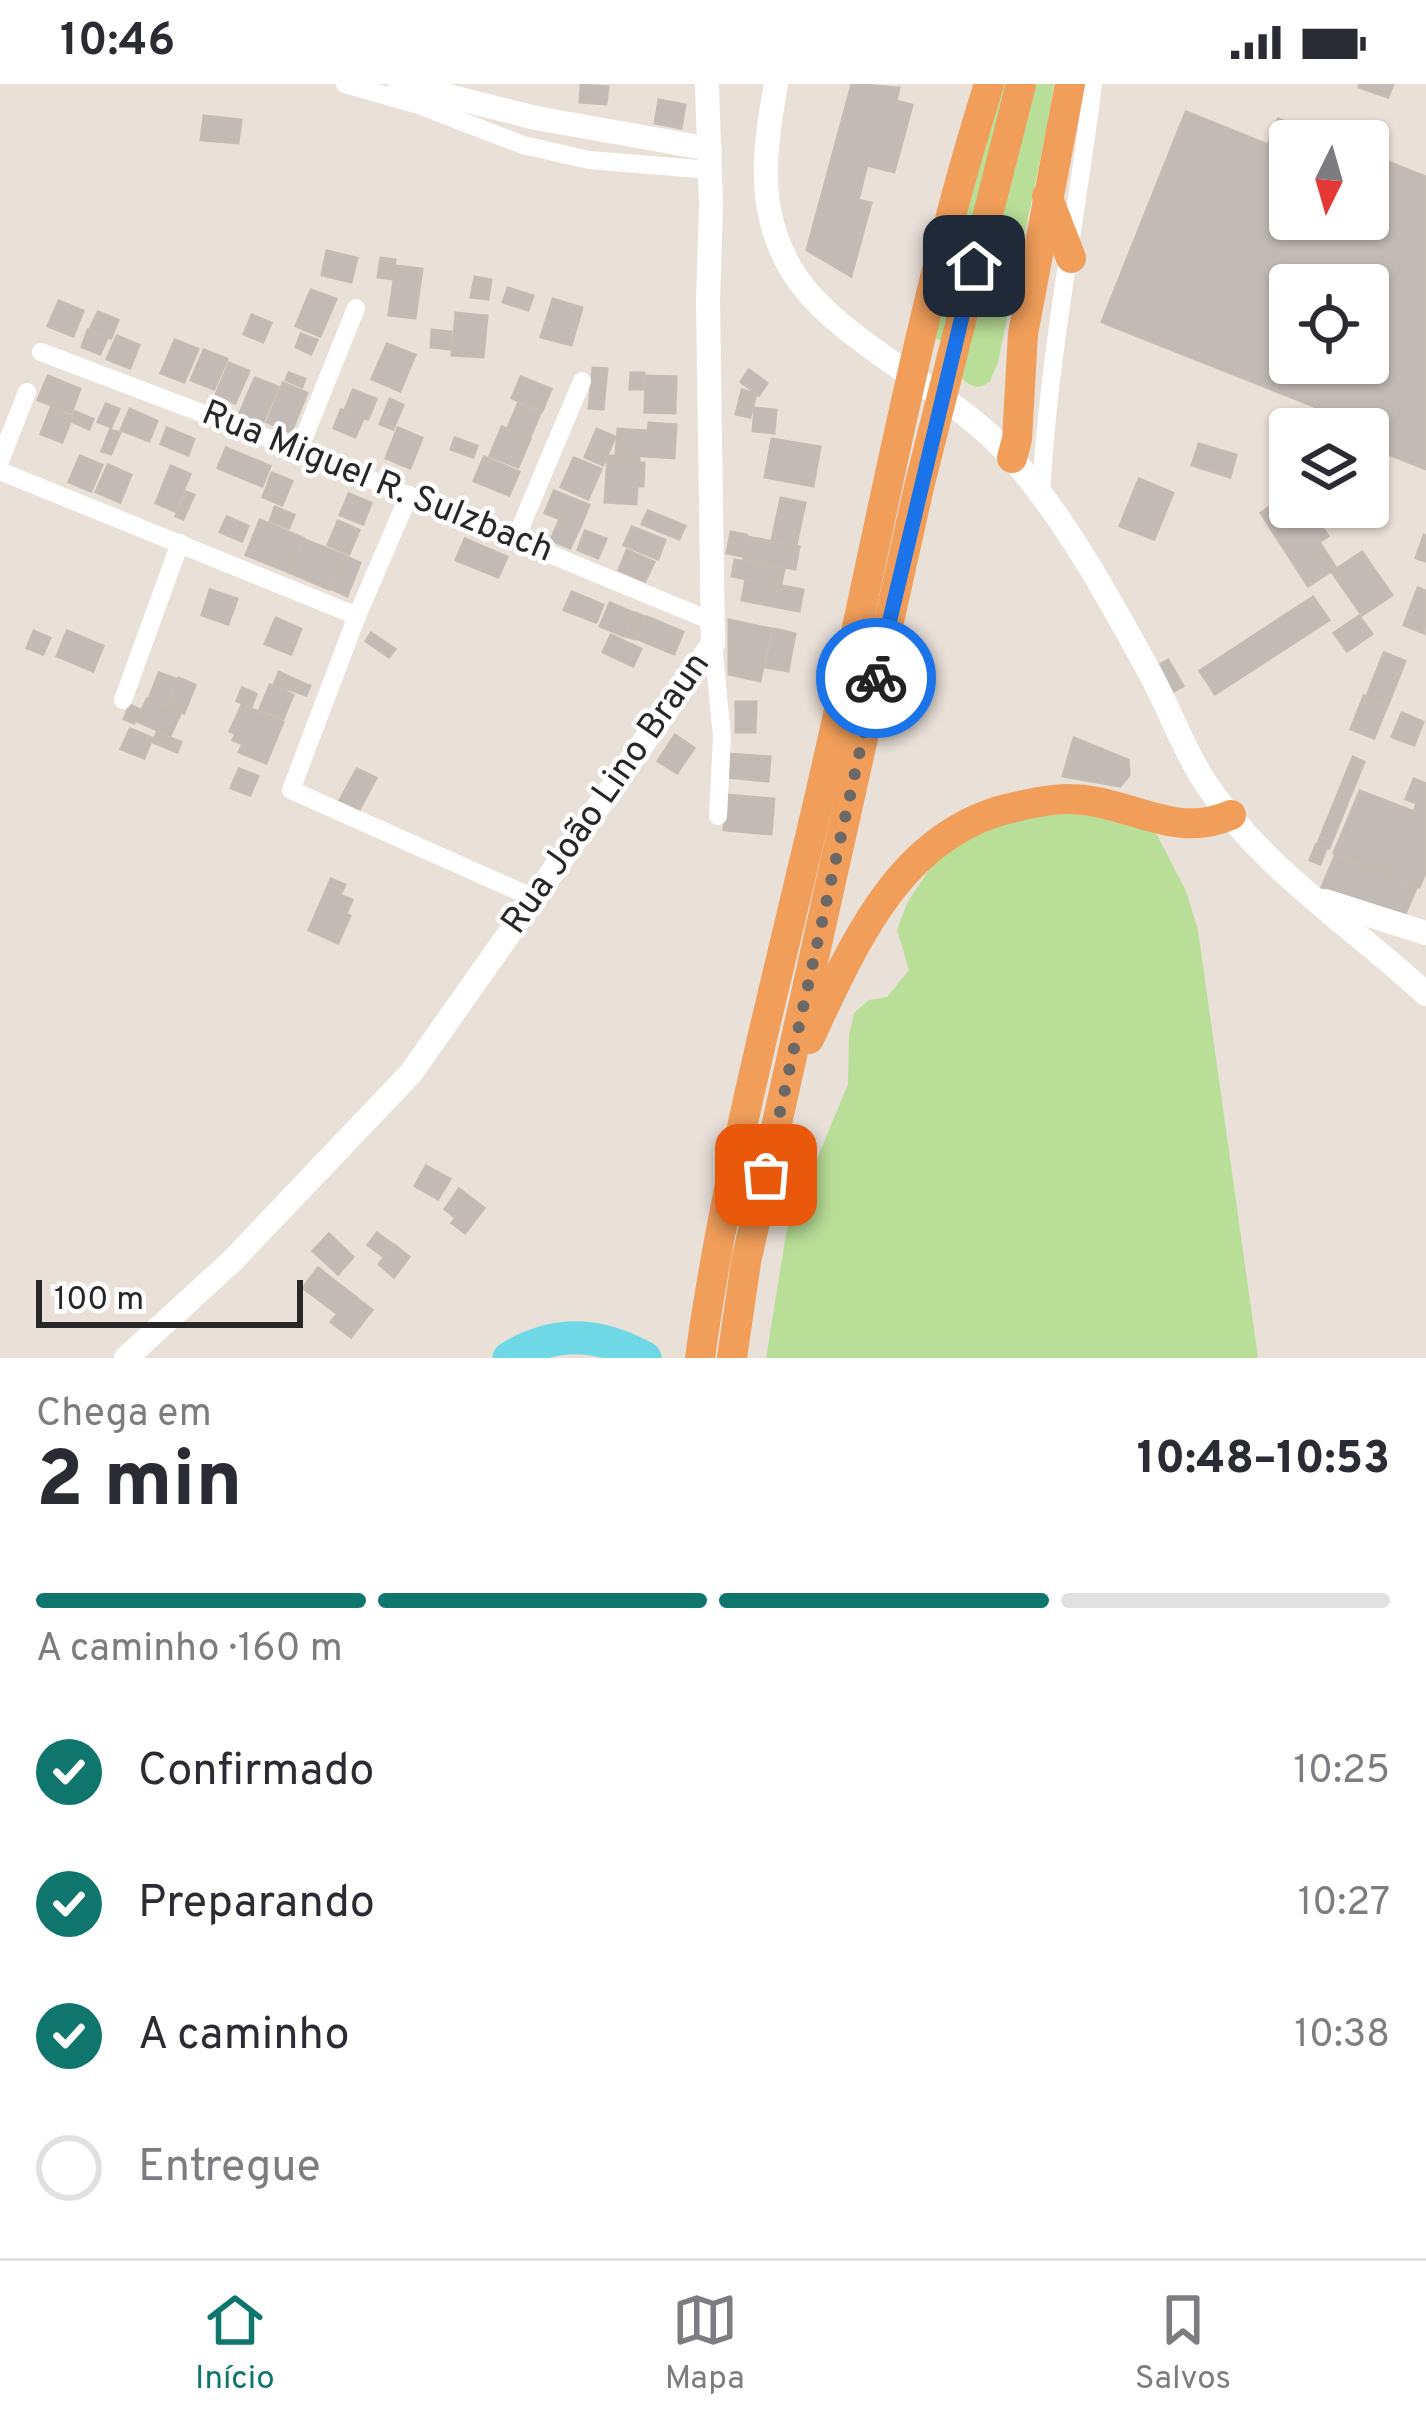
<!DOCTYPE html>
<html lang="pt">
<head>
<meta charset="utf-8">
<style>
  :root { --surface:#fff; --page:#f7f7f7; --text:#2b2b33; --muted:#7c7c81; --line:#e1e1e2; --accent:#0f766e }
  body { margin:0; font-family:Overpass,sans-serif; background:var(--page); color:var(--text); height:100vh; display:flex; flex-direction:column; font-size:45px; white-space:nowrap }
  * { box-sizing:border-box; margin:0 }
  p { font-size:39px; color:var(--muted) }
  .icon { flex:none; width:66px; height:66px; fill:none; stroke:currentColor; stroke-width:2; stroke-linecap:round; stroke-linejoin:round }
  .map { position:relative; height:1274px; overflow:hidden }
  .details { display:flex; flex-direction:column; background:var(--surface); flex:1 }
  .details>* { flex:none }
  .needle { width:78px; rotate:185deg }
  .tools { position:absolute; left:1269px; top:36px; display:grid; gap:24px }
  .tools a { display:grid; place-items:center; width:120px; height:120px; border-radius:12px; background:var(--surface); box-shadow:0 3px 9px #0004; font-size:60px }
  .scale { position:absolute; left:36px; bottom:30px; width:267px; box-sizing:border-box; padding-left:12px; border:6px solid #272727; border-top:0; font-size:33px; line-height:42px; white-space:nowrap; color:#272727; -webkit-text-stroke:9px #fff; paint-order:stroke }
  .pin { position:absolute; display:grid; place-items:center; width:102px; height:102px; color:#fff; margin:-51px; border-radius:24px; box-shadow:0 6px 18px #0006 }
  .courier { position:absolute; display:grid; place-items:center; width:120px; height:120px; margin:-60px; border:9px solid #1a73e8; border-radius:50%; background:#fff; color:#222; box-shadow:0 3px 15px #0007 }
  .head em { font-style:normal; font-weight:800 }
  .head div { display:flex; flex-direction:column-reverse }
  .head { display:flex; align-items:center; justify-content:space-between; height:204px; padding:0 36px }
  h1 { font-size:78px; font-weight:800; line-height:90px }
  .bar { display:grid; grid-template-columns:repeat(4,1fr); gap:18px 12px; align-content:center; height:144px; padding:0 36px }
  .bar i { height:15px; border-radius:9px; background:var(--line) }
  .bar .current { background:var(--accent) }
  .bar p { grid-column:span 4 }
  ol { padding:0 36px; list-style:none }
  li { display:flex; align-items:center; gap:36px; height:132px }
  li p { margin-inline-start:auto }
  li .icon { padding:12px; border-radius:50%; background:var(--accent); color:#fff; stroke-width:4 }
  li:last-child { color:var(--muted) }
  li i { width:66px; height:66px; border:6px solid var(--line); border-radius:50% }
  .status { display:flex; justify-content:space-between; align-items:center; height:84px; padding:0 60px; background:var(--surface); direction:ltr }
  .status svg { height:33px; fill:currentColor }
  .dock { display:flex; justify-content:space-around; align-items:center; height:168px; border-top:3px solid var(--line); background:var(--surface); font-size:33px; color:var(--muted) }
  .dock a { display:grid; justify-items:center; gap:6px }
  .dock .current { color:var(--accent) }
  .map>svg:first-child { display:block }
</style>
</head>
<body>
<div class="status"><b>10:46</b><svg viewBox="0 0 49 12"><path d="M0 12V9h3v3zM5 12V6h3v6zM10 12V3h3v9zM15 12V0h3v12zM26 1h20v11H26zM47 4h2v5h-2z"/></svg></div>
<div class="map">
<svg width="1426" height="1274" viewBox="0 0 1426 1274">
  <rect width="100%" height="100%" fill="#e9e0d8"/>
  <g fill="#b9de97">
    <path d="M 998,0 L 1011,0 L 942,257 L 932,253 Z"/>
    <path d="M 1030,0 L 1054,0 L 1048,38 L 998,278 L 990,297 C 979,308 968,301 959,292 Z"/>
    <path d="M 1057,725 L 1084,728 L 1155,747 L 1186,807 L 1198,846 L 1258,1274 L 766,1274 L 791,1120 L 813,1085 L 848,1000 L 849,952 L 854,929 L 869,916 L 887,913 L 909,886 L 897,846 L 907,819 L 938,772 L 961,749 Z"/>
  </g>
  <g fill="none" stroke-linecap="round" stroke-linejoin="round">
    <path stroke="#6fd8e7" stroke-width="33" d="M 509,1274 C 555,1246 598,1248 645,1274"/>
  </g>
  <g fill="#c1bab5" stroke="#c4bbb3" stroke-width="3" fill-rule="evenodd">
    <path d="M 852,0 L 899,4 L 896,17 L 912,21 L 894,88 L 867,81 L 858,116 L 871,119 L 851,192 L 807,166 Z"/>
    <path d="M 1360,0 L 1393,0 L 1388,13 L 1359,3 Z"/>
    <path d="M 581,1 L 608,3 L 606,20 L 580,18 Z"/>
    <path d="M 659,16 L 685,21 L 681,44 L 655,39 Z"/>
    <path d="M 1186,28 L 1268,61 L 1278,35 L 1335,57 L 1290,57 L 1290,135 L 1368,135 L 1368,70 L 1426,93 L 1426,385 L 1368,362 L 1368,345 L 1357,345 L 1359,340 L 1102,238 ZM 1290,201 L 1368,201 L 1368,279 L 1290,279 Z"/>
    <path d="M 204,32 L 241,36 L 238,59 L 201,56 Z"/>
    <path d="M 327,167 L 357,174 L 351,198 L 322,191 Z"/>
    <path d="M 381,174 L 395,176 L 393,195 L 378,193 Z"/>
    <path d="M 396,182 L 422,185 L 415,234 L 389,231 Z"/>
    <path d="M 475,193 L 491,196 L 488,215 L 471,213 Z"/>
    <path d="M 508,204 L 533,212 L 528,226 L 503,218 Z"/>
    <path d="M 311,206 L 336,215 L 320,252 L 296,242 Z"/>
    <path d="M 553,215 L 582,224 L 571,261 L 541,253 Z"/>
    <path d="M 59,217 L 83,227 L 73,252 L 48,242 Z"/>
    <path d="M 98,228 L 118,236 L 111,254 L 90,245 Z"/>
    <path d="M 456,229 L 487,232 L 483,273 L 452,271 Z"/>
    <path d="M 252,231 L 271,239 L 263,258 L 244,250 Z"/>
    <path d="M 88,246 L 107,254 L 100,270 L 82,263 Z"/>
    <path d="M 432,246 L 451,248 L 450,265 L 431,263 Z"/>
    <path d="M 301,250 L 317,256 L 311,270 L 296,263 Z"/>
    <path d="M 117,252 L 139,261 L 130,284 L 107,275 Z"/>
    <path d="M 175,256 L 198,265 L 184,298 L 161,289 Z"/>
    <path d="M 387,260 L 415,271 L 400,307 L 372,295 Z"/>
    <path d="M 204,266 L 227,275 L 214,305 L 191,296 Z"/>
    <path d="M 229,279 L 249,287 L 235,319 L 216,311 Z"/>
    <path d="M 593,284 L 607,285 L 603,325 L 589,324 Z"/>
    <path d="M 749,286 L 767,299 L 759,311 L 741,298 Z"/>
    <path d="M 289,289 L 305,295 L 302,303 L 286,296 Z"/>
    <path d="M 631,289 L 644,289 L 643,305 L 630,305 Z"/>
    <path d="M 48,292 L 80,305 L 71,329 L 38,316 Z"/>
    <path d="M 646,292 L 676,293 L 675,329 L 645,328 Z"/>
    <path d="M 521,293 L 551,305 L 542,327 L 512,314 Z"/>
    <path d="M 255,294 L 278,303 L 263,338 L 240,329 Z"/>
    <path d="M 283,299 L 307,309 L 291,348 L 267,338 Z"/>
    <path d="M 353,306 L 376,315 L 368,335 L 345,326 Z"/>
    <path d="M 742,306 L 756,310 L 750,333 L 736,330 Z"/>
    <path d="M 390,315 L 403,321 L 393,345 L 380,340 Z"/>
    <path d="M 106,320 L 119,325 L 111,343 L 98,338 Z"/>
    <path d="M 518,320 L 540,329 L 530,353 L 508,344 Z"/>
    <path d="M 51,324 L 72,333 L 62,358 L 41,350 Z"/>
    <path d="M 755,324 L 776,326 L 774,349 L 753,347 Z"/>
    <path d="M 130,325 L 157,337 L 149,357 L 121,346 Z"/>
    <path d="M 341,326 L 363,335 L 355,353 L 334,344 Z"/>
    <path d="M 75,328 L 93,335 L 89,345 L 71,337 Z"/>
    <path d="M 649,339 L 676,341 L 674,374 L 616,370 L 618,345 L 648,347 Z"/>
    <path d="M 502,343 L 530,355 L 518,383 L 490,372 Z"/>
    <path d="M 167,344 L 194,355 L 188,371 L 161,360 Z"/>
    <path d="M 398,344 L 422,354 L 410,384 L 386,374 Z"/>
    <path d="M 597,345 L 615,353 L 603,381 L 585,373 Z"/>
    <path d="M 110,346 L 120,349 L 111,370 L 102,367 Z"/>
    <path d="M 455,354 L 477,362 L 473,373 L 451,365 Z"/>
    <path d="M 772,355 L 820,363 L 813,402 L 765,393 Z"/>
    <path d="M 1199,360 L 1236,371 L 1230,393 L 1192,381 Z"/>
    <path d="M 226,364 L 270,382 L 262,402 L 218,384 Z"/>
    <path d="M 80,372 L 102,381 L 91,407 L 69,398 Z"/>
    <path d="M 608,372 L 639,373 L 639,379 L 644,379 L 643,402 L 637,402 L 636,420 L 605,418 Z"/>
    <path d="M 484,373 L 519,388 L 509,411 L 474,397 Z"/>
    <path d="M 574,374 L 601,385 L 588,415 L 561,403 Z"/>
    <path d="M 108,381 L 131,391 L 120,418 L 96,408 Z"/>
    <path d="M 171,382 L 190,390 L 175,427 L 156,419 Z"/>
    <path d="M 272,389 L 292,397 L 282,421 L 263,413 Z"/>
    <path d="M 1139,395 L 1173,409 L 1154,455 L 1120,442 Z"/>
    <path d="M 554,407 L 589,421 L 580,443 L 545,429 Z"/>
    <path d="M 186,408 L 194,411 L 183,435 L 176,432 Z"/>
    <path d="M 349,410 L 371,419 L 363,440 L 340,431 Z"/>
    <path d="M 1286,412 L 1298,430 L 1309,423 L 1328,452 L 1319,458 L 1336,484 L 1308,502 L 1261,429 Z"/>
    <path d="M 781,414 L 805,419 L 796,461 L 772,456 Z"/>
    <path d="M 275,423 L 294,431 L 289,444 L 270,437 Z"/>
    <path d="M 648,427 L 685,442 L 679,455 L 642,440 Z"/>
    <path d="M 227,433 L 248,442 L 242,457 L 220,448 Z"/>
    <path d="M 260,436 L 303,454 L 289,488 L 246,471 Z"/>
    <path d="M 338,437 L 359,446 L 349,470 L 328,461 Z"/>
    <path d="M 559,437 L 579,445 L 570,464 L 551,456 Z"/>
    <path d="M 632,443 L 665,456 L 658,475 L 624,461 Z"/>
    <path d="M 585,447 L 606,455 L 598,474 L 578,466 Z"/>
    <path d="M 731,448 L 746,451 L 742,472 L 727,469 Z"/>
    <path d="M 1424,451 L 1426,452 L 1426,477 L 1416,474 Z"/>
    <path d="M 748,453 L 799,463 L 795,485 L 744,475 Z"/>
    <path d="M 465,455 L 507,473 L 498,493 L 456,476 Z"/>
    <path d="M 305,456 L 343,471 L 329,505 L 291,489 Z"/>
    <path d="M 627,466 L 654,478 L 645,497 L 619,486 Z"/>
    <path d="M 1362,468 L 1392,511 L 1362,531 L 1332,488 Z"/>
    <path d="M 345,472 L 360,479 L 347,512 L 332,505 Z"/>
    <path d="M 735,476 L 784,485 L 781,501 L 732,492 Z"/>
    <path d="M 746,495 L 803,506 L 799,527 L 742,516 Z"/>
    <path d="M 1418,504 L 1426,507 L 1424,549 L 1404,541 Z"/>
    <path d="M 210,506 L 237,515 L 228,540 L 202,531 Z"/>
    <path d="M 572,508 L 603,521 L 596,538 L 564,526 Z"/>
    <path d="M 1313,513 L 1329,536 L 1215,610 L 1200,587 Z"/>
    <path d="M 610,519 L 634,529 L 624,552 L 600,542 Z"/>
    <path d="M 636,529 L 645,533 L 635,555 L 626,552 Z"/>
    <path d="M 1359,532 L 1372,550 L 1347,567 L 1334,549 Z"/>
    <path d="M 647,533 L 683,548 L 674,570 L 638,555 Z"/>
    <path d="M 276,534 L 301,545 L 291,570 L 265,560 Z"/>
    <path d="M 729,536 L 771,545 L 760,597 L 729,590 Z"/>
    <path d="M 774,545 L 795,550 L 788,587 L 766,583 Z"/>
    <path d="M 34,547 L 50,554 L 43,570 L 27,564 Z"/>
    <path d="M 67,547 L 103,562 L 93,587 L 57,572 Z"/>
    <path d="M 371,549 L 395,565 L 389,573 L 366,557 Z"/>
    <path d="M 611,551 L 641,565 L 633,582 L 603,568 Z"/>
    <path d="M 1384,569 L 1405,577 L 1388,620 L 1367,612 Z"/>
    <path d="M 1168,576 L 1183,602 L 1171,609 L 1156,583 Z"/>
    <path d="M 279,588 L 291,594 L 286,606 L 274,601 Z"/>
    <path d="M 159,589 L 176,595 L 166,621 L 149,615 Z"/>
    <path d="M 179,594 L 195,601 L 184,629 L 168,623 Z"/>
    <path d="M 293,595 L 310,602 L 306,611 L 289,605 Z"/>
    <path d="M 270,601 L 293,611 L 283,635 L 260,625 Z"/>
    <path d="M 242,604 L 256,610 L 251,623 L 237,617 Z"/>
    <path d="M 1364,612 L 1387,622 L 1374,654 L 1351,645 Z"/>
    <path d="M 147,615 L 180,630 L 170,652 L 137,637 Z"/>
    <path d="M 736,618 L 756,618 L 755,648 L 736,648 Z"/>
    <path d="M 130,621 L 140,626 L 134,639 L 124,635 Z"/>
    <path d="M 242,621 L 283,638 L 266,679 L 239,668 L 243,660 L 233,656 L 236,650 L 230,647 Z"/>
    <path d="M 1402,629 L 1423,638 L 1414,661 L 1392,653 Z"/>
    <path d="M 130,645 L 152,654 L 144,674 L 121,665 Z"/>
    <path d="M 157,649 L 181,658 L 177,668 L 153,658 Z"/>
    <path d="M 675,651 L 694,664 L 677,689 L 658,677 Z"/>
    <path d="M 1074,654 L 1128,676 L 1129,691 L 1120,702 L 1063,692 Z"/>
    <path d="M 727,670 L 770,673 L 768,697 L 725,693 Z"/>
    <path d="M 1353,673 L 1364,678 L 1329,764 L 1318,759 Z"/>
    <path d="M 239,685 L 258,692 L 250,711 L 231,704 Z"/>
    <path d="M 357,685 L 376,694 L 359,726 L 340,716 Z"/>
    <path d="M 1414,695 L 1426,700 L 1426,787 L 1419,803 L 1334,769 L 1360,707 L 1414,728 L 1417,719 L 1406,715 Z"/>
    <path d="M 727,711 L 774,715 L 771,750 L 724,746 Z"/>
    <path d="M 1316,761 L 1326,765 L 1320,780 L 1310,776 Z"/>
    <path d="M 1335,772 L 1416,804 L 1403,835 L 1322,803 Z"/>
    <path d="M 331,795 L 345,801 L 340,811 L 352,816 L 346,830 L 350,832 L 338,859 L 309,846 Z"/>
    <path d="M 426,1082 L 450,1095 L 438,1115 L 415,1102 Z"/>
    <path d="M 459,1105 L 484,1124 L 465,1149 L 452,1139 L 456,1134 L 445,1125 Z"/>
    <path d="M 377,1149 L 392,1160 L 383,1172 L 368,1161 Z"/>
    <path d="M 329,1150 L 353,1173 L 338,1190 L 313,1167 Z"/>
    <path d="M 394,1161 L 409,1173 L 394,1193 L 379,1180 Z"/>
    <path d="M 318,1184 L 372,1226 L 351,1253 L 331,1238 L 338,1230 L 303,1204 Z"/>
  </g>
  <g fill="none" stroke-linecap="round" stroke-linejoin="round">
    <g stroke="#fff" stroke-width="18">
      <path d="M 345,0 L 419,21 L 523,61 L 589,76 L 711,86"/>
      <path d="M 41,268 L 299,366 L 709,536"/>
      <path d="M 299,366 L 356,224"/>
      <path d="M 0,377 L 27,308"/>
      <path d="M 0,387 L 357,532"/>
      <path d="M 409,411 L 357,532 L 291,706 L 534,814"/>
      <path d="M 1041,412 C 1048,273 1076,137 1093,0"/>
      <path d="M 516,454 L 582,297"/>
      <path d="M 713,560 L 722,653 L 718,732"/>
      <path d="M 123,616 L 180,459"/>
    </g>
    <g stroke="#fff" stroke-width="24">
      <path d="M 400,0 L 536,34 L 710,65"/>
      <path d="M 776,0 C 764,66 756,125 791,185 C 834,258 953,305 1012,374 C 1067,437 1110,516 1150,589 C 1169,624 1182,662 1203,695 C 1259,782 1351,841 1426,910"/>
      <path d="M 1325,817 L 1426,849"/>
      <path d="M 126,1274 L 232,1177 L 411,989 L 713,560 L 708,216 L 711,122 L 707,0"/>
    </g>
    <g stroke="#f09e5a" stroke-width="30">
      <path d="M 1047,112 L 1071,174"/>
      <path d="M 1012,374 L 1017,355 L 1023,250 L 1070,0"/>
      <path d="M 809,955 C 854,859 901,747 1015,723 C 1044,716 1068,712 1097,718 C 1146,728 1182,752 1231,731"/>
      <path d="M 700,1274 C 728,1070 784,872 829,671 C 880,447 920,219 989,0"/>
      <path d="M 732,1274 L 746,1178 L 919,403 L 1021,0"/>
    </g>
  </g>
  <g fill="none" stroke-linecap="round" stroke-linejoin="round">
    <path stroke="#6b6865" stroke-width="12" stroke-dasharray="0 21.6" d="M 766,1091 L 876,594"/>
    <path stroke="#1a73e8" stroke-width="15" d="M 876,594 L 974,182"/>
  </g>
  <g text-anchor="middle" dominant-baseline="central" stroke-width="9" stroke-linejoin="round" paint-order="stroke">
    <g font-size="36" fill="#272727" stroke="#fff">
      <text transform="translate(377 399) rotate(22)">Rua Miguel R. Sulzbach</text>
      <text transform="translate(607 710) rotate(-55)">Rua João Lino Braun</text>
    </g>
  </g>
</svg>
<div class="tools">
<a><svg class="needle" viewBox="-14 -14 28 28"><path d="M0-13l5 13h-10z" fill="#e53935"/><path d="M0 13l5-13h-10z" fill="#7c7c81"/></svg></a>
<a><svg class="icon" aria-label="locate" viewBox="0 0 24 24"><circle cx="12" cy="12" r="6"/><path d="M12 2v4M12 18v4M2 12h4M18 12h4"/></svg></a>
<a><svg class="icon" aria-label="layers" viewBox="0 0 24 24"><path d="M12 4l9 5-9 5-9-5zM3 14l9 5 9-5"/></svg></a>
</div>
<div class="scale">100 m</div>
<div class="pin" style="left:766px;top:1091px;background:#ea580c"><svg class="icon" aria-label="bag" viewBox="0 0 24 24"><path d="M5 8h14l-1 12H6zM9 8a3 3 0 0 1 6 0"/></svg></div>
<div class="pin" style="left:974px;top:182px;background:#1f2937"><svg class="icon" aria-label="home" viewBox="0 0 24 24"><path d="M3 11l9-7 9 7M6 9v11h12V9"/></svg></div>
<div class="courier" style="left:876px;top:594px"><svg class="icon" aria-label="bike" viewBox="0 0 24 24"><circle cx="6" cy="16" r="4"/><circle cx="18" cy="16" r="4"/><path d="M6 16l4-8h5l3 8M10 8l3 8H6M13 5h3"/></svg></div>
</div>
<section class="details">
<div class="head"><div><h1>2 min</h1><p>Chega em</p></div><em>10:48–10:53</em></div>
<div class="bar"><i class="current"></i><i class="current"></i><i class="current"></i><i></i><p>A caminho · 160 m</p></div>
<ol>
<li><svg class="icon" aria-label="check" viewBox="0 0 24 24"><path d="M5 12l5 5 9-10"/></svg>Confirmado<p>10:25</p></li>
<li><svg class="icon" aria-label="check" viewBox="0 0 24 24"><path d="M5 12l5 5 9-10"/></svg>Preparando<p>10:27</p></li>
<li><svg class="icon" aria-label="check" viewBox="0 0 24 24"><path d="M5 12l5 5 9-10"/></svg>A caminho<p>10:38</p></li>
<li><i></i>Entregue</li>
</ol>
</section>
<nav class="dock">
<a class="current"><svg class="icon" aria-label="home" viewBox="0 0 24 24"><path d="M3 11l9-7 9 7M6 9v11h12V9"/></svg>Início</a>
<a><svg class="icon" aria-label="map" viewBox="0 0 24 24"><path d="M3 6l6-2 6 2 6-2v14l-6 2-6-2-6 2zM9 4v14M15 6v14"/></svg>Mapa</a>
<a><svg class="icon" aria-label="saved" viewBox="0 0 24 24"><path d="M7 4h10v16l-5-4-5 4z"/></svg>Salvos</a>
</nav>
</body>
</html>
